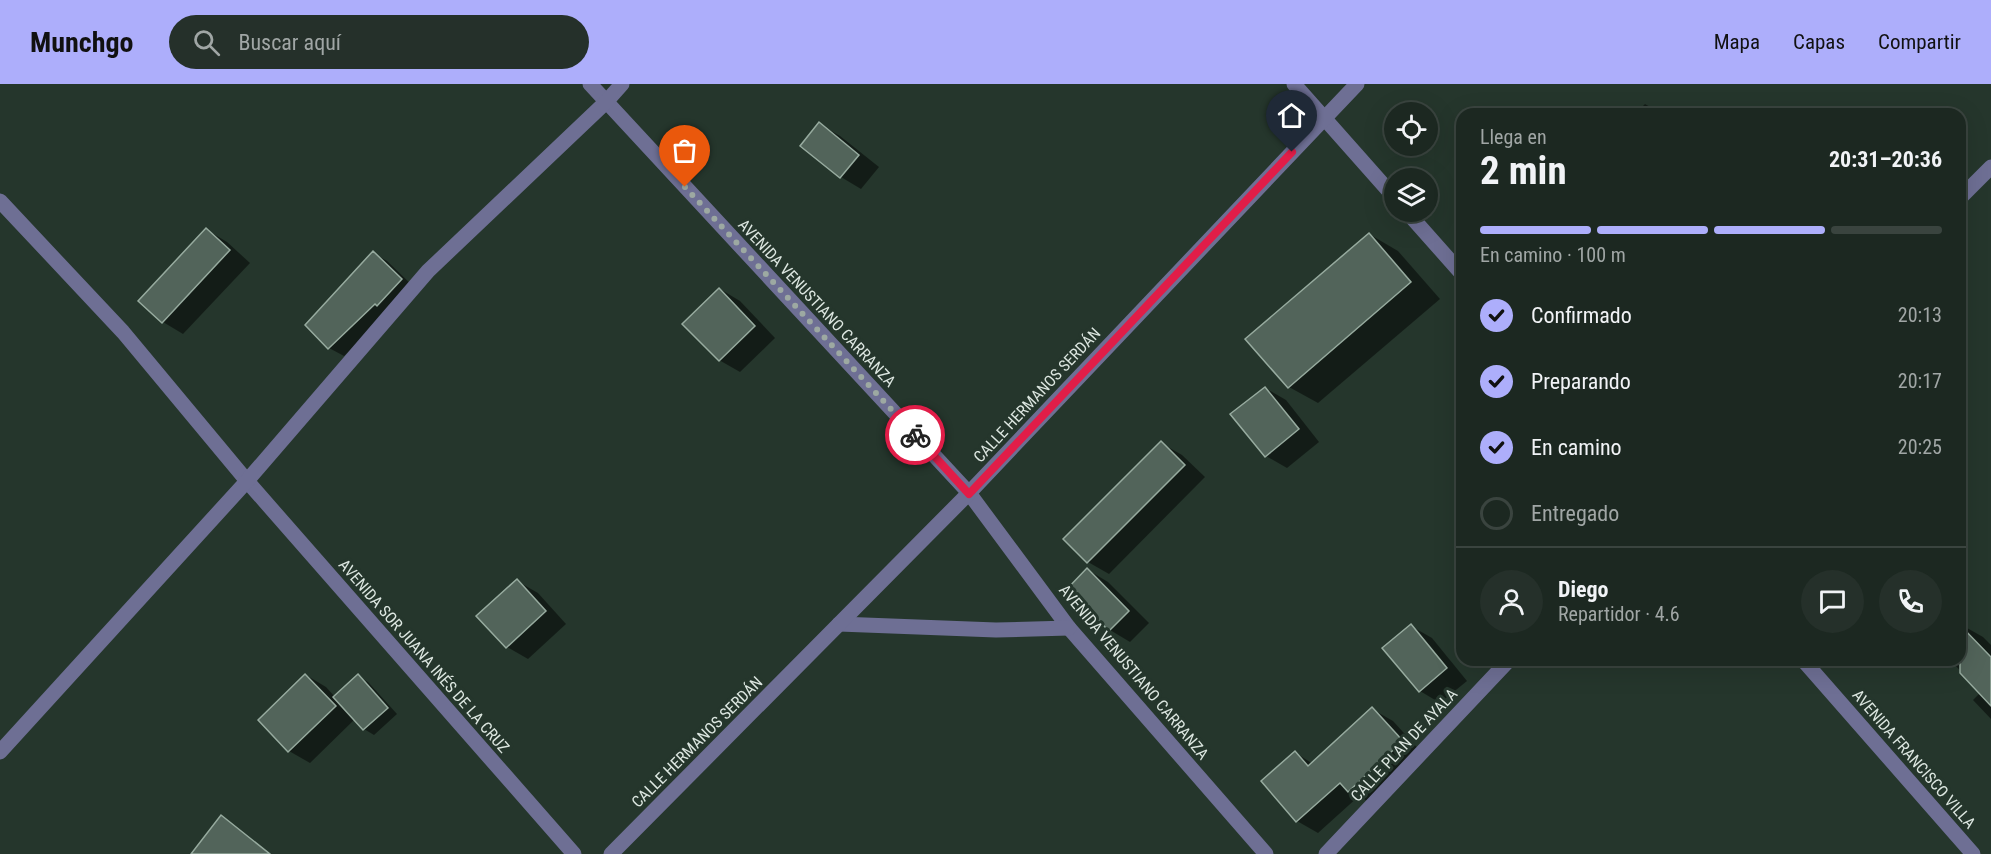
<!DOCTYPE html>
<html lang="es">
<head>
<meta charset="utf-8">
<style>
  :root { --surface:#1c2821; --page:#25302a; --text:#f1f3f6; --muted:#a0a6a5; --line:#3a443f; --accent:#adaefb }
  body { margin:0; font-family:"Roboto Condensed",sans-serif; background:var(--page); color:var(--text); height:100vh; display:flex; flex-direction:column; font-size:22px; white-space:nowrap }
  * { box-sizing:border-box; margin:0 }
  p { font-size:20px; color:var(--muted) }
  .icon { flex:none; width:33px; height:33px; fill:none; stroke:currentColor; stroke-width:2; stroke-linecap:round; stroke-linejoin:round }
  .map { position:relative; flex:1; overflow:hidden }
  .sheet { position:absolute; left:1456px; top:24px; width:510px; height:558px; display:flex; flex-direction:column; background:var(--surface); border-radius:18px; box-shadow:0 6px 24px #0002,0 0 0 2px var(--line) }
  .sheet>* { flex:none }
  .buttons { position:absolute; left:1384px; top:18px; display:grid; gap:12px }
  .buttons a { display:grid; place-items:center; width:54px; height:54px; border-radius:50%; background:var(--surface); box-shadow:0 6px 24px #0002,0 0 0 2px var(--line); font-size:30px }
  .pin { position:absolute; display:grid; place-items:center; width:51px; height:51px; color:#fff; margin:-62px -26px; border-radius:50% 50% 50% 0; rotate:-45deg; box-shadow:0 0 6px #0007 }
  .pin .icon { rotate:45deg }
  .courier { position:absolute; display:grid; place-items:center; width:60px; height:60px; margin:-30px; border:4px solid #e11d48; border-radius:50%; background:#fff; color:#222; box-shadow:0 2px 8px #0007 }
  .overview em { font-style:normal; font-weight:700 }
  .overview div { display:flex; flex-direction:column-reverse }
  .overview { display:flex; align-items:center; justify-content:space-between; height:102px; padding:0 24px }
  h1 { font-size:39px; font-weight:700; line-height:45px }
  .bar { display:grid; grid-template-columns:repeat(4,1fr); gap:9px 6px; align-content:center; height:72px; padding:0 24px }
  .bar i { height:8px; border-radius:4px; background:var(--line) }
  .bar .active { background:var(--accent) }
  .bar p { grid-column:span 4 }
  .line { display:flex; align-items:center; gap:15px; padding:0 24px; border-top:2px solid var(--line) }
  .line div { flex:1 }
  .round { display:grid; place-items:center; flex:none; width:63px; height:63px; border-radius:32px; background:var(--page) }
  ol { padding:0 24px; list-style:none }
  li { display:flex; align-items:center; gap:18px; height:66px }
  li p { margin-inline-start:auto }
  li .icon { padding:6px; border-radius:50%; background:var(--accent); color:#111; stroke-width:4 }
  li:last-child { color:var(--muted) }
  li i { width:33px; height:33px; border:3px solid var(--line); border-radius:50% }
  header { display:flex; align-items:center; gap:36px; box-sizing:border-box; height:84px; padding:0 30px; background:var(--accent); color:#111 }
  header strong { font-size:28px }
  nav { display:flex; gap:33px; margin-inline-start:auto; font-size:21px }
  .search { width:420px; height:54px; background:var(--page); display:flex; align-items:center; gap:15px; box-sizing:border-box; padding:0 21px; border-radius:33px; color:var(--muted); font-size:22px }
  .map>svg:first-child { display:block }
</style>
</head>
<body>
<header>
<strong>Munchgo</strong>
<div class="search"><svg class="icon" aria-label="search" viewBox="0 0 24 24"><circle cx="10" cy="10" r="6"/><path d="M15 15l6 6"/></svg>Buscar aquí</div>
<nav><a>Mapa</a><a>Capas</a><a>Compartir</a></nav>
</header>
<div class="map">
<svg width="1991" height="770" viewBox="0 0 1991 770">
  <rect width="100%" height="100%" fill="#25362c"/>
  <g fill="#0007">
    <path d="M 1645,20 L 1662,30 L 1635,30 Z"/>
    <path d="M 819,40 L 840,52 L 879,83 L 861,105 L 841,93 Z"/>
    <path d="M 207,146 L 227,158 L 250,179 L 183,250 L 163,238 Z"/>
    <path d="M 1369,150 L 1398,167 L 1440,215 L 1318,319 L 1289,303 Z"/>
    <path d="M 373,169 L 387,177 L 415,204 L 344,272 L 329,264 L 307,241 Z"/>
    <path d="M 720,205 L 740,217 L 775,254 L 740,288 L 719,276 Z"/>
    <path d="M 1265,304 L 1286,316 L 1319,358 L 1287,384 L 1266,372 Z"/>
    <path d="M 1161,359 L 1182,371 L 1205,393 L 1109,490 L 1088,478 L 1065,455 Z"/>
    <path d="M 1088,486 L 1108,498 L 1149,539 L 1130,558 L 1110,546 Z"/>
    <path d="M 517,497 L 538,509 L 566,540 L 528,575 L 507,563 Z"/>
    <path d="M 1960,540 L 1983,553 L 1991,561 L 1991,635 L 1973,616 L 1981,608 L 1950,576 L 1960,576 Z"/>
    <path d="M 1411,542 L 1432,554 L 1467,597 L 1440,619 L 1420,607 Z"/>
    <path d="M 306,591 L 326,603 L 335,613 L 358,592 L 368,598 L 397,630 L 374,651 L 364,645 L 355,635 L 310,679 L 289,667 L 260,636 Z"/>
    <path d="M 1372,625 L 1393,637 L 1423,670 L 1370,719 L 1359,712 L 1318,749 L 1297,737 L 1296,669 L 1313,680 Z"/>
  </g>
  <g fill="#52645a" stroke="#97ab9f" stroke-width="1.5">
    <path d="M 819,38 L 859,71 L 840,94 L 800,62 Z"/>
    <path d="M 206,144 L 230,166 L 162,239 L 138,217 Z"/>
    <path d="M 1369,149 L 1411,198 L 1288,304 L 1245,255 Z"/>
    <path d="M 373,167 L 402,195 L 377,222 L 375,220 L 328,265 L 305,241 Z"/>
    <path d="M 719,204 L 755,242 L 719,277 L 682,240 Z"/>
    <path d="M 1265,303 L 1299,345 L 1265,373 L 1230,330 Z"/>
    <path d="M 1161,357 L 1185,381 L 1087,479 L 1063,455 Z"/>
    <path d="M 1087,484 L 1129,527 L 1109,547 L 1067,505 Z"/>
    <path d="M 517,495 L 546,527 L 506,564 L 476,532 Z"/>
    <path d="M 1411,540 L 1447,584 L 1419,608 L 1382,564 Z"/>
    <path d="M 1960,541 L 1991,573 L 1991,622 L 1960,589 Z"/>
    <path d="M 305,590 L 336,622 L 288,668 L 258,636 Z"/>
    <path d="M 358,590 L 388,624 L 363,646 L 333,613 Z"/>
    <path d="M 1372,623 L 1403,657 L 1348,708 L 1340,699 L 1296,738 L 1261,697 L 1295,667 L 1308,682 Z"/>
    <path d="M 221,731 L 270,770 L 191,770 Z"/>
  </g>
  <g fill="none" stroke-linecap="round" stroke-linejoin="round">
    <g stroke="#6e6f94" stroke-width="15">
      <path d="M 590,0 L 969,409 L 1069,544 L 1266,770"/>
      <path d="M 1294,0 L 1395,114"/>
      <path d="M 1960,114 L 1991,83"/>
      <path d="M 0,117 L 123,248 L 247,397 L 574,770"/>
      <path d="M 1407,128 L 1462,190"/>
      <path d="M 839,540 L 996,546 L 1069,544"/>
      <path d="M 1803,576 L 1973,770"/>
      <path d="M 0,668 L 247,397 L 428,187 L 606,18 L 622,0"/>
      <path d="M 611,770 L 969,409 L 1357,0"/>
      <path d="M 1326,770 L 1509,576"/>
    </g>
  </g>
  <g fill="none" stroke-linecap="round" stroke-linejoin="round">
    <path stroke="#9da9a2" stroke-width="6" stroke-dasharray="0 10.8" d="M 685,103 L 915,351"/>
    <path stroke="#e11d48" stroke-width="8" d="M 915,351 L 969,410 L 1292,68"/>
  </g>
  <g text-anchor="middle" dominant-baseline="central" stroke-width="6" stroke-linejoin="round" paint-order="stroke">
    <g font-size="16" fill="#dde7e1" stroke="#25362c">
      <text transform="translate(817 219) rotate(47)">AVENIDA VENUSTIANO CARRANZA</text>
      <text transform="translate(1037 311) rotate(-47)">CALLE HERMANOS SERDÁN</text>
      <text transform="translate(424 572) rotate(49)">AVENIDA SOR JUANA INÉS DE LA CRUZ</text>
      <text transform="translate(1134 588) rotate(50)">AVENIDA VENUSTIANO CARRANZA</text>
      <text transform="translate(697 658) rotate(-45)">CALLE HERMANOS SERDÁN</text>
      <text transform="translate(1404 661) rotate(-47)">CALLE PLAN DE AYALA</text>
      <text transform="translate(1914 675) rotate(49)">AVENIDA FRANCISCO VILLA</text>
    </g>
  </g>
</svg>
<div class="buttons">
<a><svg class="icon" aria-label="locate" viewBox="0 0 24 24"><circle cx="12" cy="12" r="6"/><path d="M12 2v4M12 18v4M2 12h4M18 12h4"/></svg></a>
<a><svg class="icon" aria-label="layers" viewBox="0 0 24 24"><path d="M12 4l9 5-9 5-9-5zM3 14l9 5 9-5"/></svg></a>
</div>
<div class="pin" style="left:685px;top:103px;background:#ea580c"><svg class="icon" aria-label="bag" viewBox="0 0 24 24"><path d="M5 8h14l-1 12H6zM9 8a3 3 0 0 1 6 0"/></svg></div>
<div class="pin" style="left:1292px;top:68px;background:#1f2937"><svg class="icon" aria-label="home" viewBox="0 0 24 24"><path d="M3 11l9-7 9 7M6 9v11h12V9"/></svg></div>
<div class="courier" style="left:915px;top:351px"><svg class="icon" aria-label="bike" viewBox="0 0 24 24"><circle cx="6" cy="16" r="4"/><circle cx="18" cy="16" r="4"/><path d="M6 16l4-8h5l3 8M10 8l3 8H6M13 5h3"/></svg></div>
<section class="sheet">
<div class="overview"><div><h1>2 min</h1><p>Llega en</p></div><em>20:31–20:36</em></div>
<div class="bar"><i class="active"></i><i class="active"></i><i class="active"></i><i></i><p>En camino · 100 m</p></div>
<ol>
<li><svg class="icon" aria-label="check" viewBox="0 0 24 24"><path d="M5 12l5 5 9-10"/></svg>Confirmado<p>20:13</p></li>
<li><svg class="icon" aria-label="check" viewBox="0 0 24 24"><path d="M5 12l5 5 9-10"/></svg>Preparando<p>20:17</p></li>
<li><svg class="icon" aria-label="check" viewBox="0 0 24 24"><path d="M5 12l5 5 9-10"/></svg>En camino<p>20:25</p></li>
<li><i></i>Entregado</li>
</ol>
<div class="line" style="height:108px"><a class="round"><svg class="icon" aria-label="person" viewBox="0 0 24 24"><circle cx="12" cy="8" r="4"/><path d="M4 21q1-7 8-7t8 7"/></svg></a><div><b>Diego</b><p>Repartidor · 4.6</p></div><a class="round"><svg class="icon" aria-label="chat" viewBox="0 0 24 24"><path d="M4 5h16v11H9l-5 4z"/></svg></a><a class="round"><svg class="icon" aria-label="phone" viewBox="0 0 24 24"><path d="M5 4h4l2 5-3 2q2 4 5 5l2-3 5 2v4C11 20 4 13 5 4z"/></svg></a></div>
</section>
</div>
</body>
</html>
